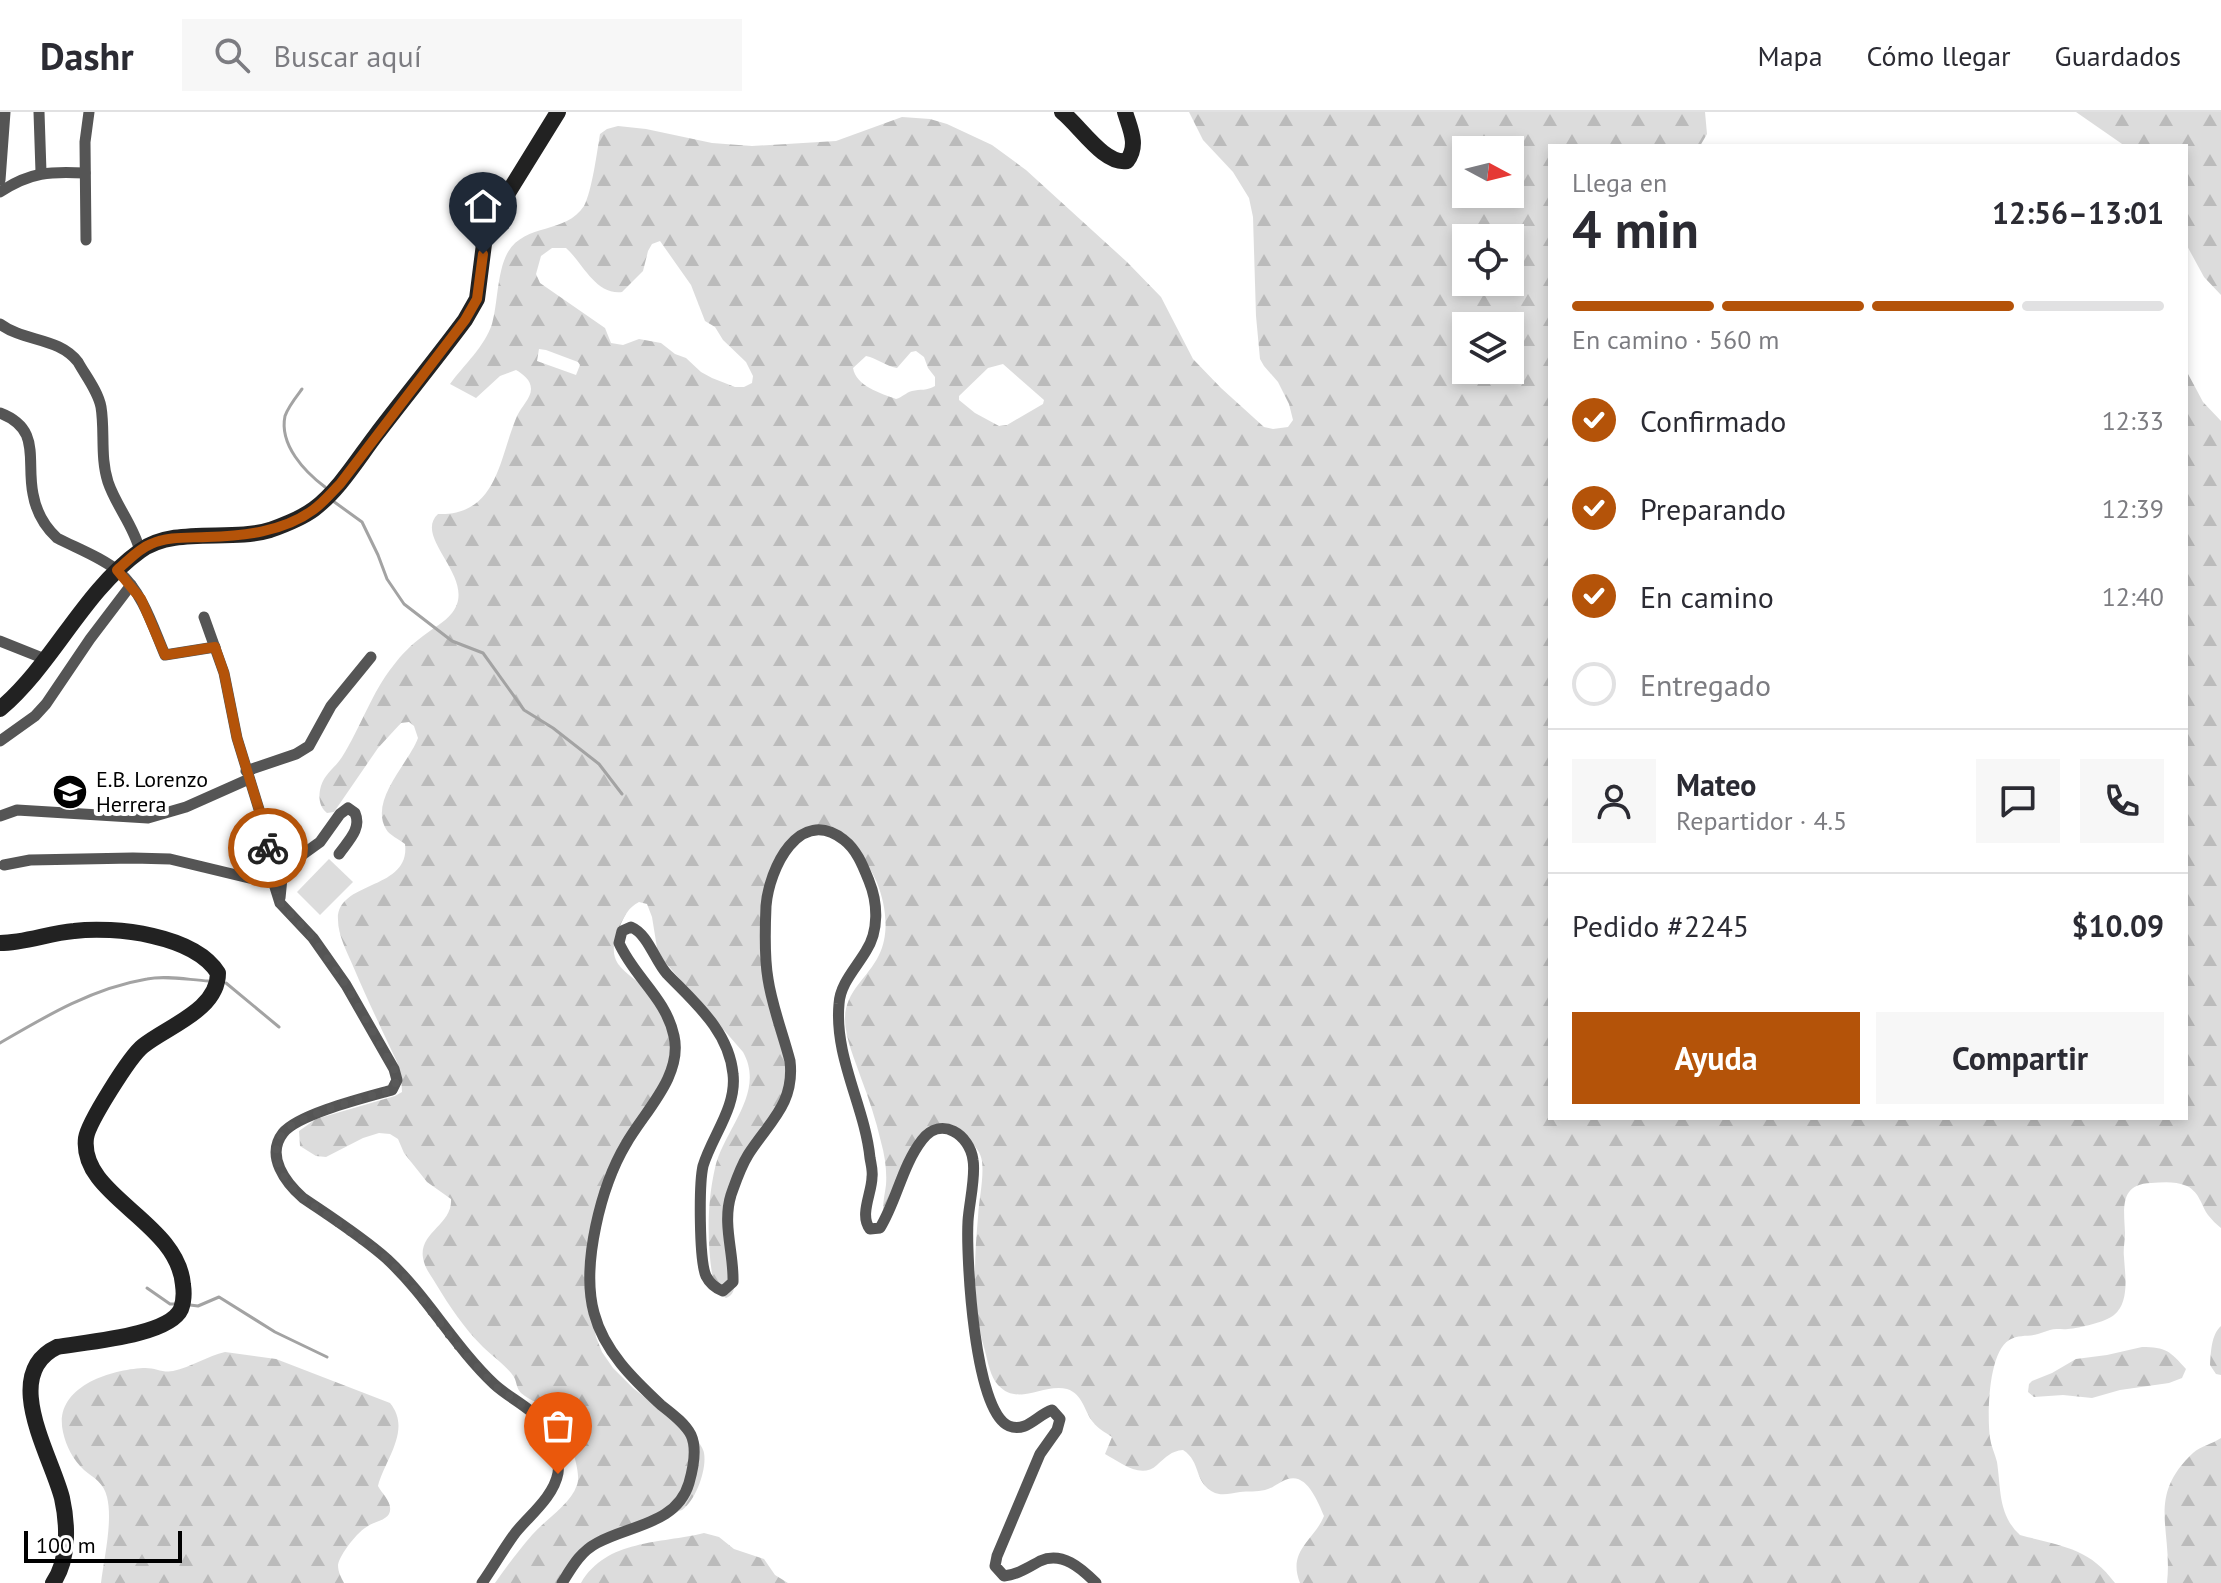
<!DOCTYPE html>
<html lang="es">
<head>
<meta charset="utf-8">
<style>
  :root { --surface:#fff; --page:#f7f7f7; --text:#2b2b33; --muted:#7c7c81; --line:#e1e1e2; --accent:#b45309 }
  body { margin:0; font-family:"PT Sans",sans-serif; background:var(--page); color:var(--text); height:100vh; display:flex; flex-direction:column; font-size:30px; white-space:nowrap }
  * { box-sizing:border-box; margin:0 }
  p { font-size:26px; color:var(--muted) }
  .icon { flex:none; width:44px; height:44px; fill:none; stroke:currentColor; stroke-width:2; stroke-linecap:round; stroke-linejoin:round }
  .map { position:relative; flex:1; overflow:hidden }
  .side { position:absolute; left:1548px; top:32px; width:640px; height:976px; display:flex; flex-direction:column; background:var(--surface); border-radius:0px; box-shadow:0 4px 12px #0003 }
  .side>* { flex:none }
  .needle { width:52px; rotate:97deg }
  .fabs { position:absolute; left:1452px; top:24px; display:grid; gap:16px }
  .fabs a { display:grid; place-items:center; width:72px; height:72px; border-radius:0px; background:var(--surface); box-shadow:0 4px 12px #0003; font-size:40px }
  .scale { position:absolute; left:24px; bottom:20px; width:158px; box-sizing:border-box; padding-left:8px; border:4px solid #000; border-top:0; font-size:22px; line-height:28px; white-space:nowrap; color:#000; -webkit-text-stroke:6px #fff; paint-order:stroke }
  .pin { position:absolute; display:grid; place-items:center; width:68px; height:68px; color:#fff; margin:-82px -34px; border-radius:50% 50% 50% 0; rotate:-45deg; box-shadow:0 0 8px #0007 }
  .pin .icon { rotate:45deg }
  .courier { position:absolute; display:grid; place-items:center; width:80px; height:80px; margin:-40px; border:6px solid #b45309; border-radius:50%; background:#fff; color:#222; box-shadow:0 2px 10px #0007 }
  .summary em { font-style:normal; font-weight:800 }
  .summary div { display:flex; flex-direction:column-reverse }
  .summary { display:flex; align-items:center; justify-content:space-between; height:136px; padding:0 24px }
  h1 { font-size:52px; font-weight:800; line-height:60px }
  .bar { display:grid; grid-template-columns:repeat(4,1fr); gap:12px 8px; align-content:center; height:96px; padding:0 24px }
  .bar i { height:10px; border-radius:6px; background:var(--line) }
  .bar .active { background:var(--accent) }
  .bar p { grid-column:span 4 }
  .line { display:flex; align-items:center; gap:20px; padding:0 24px; border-top:2px solid var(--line) }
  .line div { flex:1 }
  .round { display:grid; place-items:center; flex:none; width:84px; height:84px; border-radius:0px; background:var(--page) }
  ol { padding:0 24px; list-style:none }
  li { display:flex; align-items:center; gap:24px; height:88px }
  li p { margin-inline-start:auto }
  li .icon { padding:8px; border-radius:50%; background:var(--accent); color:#fff; stroke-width:4 }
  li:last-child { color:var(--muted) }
  li i { width:44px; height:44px; border:4px solid var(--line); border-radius:50% }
  .cta { display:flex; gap:16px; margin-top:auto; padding:16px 24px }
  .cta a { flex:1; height:92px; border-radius:0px; background:var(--accent); color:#fff; font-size:32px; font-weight:800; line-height:92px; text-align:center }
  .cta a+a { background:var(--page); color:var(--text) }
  header { display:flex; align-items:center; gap:48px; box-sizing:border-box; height:112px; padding:0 40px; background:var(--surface); border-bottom:2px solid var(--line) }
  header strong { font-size:38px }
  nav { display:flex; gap:44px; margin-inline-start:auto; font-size:28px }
  .search { width:560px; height:72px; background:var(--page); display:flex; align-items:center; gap:20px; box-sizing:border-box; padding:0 28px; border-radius:0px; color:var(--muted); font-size:30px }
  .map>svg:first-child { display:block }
</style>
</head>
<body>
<header>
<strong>Dashr</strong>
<div class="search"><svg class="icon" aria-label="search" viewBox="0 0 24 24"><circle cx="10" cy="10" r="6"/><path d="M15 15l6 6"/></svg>Buscar aquí</div>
<nav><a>Mapa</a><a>Cómo llegar</a><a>Guardados</a></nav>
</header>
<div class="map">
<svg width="2221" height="1471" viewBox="0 0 2221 1471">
  <defs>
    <pattern id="forest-firs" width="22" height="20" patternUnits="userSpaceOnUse" patternTransform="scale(2)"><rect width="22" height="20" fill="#dcdcdc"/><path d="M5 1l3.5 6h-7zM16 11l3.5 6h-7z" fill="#bbb"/></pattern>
  </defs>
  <rect width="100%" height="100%" fill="#fff"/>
  <g fill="url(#forest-firs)" fill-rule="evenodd">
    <path d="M 1189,0 L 1705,0 L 1707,22 L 1700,34 L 1550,34 L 1550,1006 L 2186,1006 L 2186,258 L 2203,290 L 2221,309 L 2221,1116 C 2216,1112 2212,1108 2208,1103 C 2201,1093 2200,1081 2187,1074 C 2175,1069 2164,1070 2151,1071 C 2119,1072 2124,1097 2125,1121 C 2125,1129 2123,1137 2124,1145 C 2125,1163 2130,1190 2114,1203 C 2106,1210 2079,1216 2068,1217 C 2062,1218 2056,1216 2050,1218 C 2046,1219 2042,1221 2038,1222 C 2028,1225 2019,1222 2009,1228 C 1988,1241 1987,1304 1990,1326 C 1991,1334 1995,1342 1997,1350 C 2001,1376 1998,1403 2020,1423 C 2060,1434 2089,1435 2115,1471 L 1300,1471 C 1287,1438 1314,1429 1324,1404 C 1318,1390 1307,1361 1288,1367 C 1280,1369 1274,1376 1265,1378 C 1257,1380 1248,1379 1240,1380 C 1231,1381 1224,1384 1215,1381 C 1193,1371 1202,1350 1183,1338 C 1171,1339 1166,1345 1157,1353 C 1141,1368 1120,1350 1105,1342 L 1112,1325 C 1105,1320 1098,1317 1093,1310 C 1084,1299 1083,1282 1067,1277 C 1043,1271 1018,1295 998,1273 C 990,1264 988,1250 985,1239 C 972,1195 974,1150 978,1105 C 979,1087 984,1067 982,1049 C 980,1035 966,1026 955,1017 L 929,1024 L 886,1098 L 883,1097 C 883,1089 885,1081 886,1073 C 887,1059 885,1044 881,1030 C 876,1008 869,987 861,966 C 855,948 845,926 845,907 C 845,879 868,866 879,843 C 895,811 880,760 854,737 C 844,728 827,724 815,719 L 781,737 L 775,746 L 767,766 L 761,806 L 792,981 C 780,1022 736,1041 725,1087 L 735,1170 C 734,1177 734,1183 726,1186 L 715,1179 C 707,1140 706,1095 715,1056 C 724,1017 766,981 743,940 L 658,842 L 652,805 L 647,792 L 639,790 C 628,796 625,803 620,814 C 600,859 633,857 652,886 C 663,901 669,920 677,937 L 628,1033 L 599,1110 L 591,1195 L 596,1225 L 602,1240 L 613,1256 L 633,1276 L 698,1328 C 699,1331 704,1338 704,1341 C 707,1357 696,1388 682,1398 L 625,1418 L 595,1432 L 561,1471 L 495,1471 C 507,1454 519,1438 532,1423 C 546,1407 570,1393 577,1373 C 583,1358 564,1311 552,1300 C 543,1292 530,1289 521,1281 C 516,1276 517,1270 514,1265 C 507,1254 492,1244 483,1235 C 464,1216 450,1195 436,1172 C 432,1165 426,1158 424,1150 C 415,1121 453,1114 451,1087 L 427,1070 L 404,1041 L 398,1027 L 390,1022 L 379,1021 L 363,1026 L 326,1045 L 316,1044 L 300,1034 L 299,1019 L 316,1007 L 395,984 L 402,980 L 401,964 L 397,950 C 382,918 367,887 353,854 C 347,840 338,823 338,808 C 336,768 411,779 405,732 C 399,727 389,723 386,717 C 369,688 409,651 418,626 L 414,614 L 409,610 L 401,611 L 378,636 L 334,700 L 327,701 C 319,695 318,684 321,674 C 325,661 336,655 342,645 C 360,617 373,578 393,554 C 401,543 412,532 423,524 C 433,516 444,511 452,501 C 479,467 412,426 438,402 C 498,404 499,346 517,304 C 521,295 531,286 531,277 C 531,268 523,262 516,258 L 500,264 L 476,286 L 450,272 C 464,253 485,234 492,212 C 498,191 497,159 508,140 C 525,111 566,122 584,94 C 592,79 597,40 600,22 L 607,17 L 618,14 L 646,17 L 712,31 L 752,34 L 836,29 L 902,5 L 930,7 L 947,12 L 992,33 L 1026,58 L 1127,150 L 1161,185 L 1193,247 L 1221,276 L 1264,315 L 1273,317 L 1288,315 L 1293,308 L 1289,292 L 1278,270 L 1264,254 L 1260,247 L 1256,204 L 1253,105 L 1249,86 L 1233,60 L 1203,28 ZM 1466,38 L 1510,38 L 1510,82 L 1466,82 ZM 1466,126 L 1510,126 L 1510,170 L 1466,170 ZM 660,129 L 691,173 L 705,209 L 715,215 L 723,228 L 746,250 L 753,264 L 752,271 L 744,275 L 735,275 L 712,266 L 701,260 L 686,246 L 675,242 L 661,231 L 639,227 L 623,233 L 611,231 L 605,216 L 540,171 L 536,162 L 541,144 L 552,136 L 566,136 C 583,151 595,183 622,180 L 643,159 L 648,139 L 652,132 ZM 1466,214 L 1510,214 L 1510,258 L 1466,258 ZM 539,237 L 546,238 L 578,250 L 580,253 L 576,263 L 537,249 ZM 916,239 L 924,245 L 928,256 L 935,265 L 935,274 C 927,279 920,277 912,279 C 905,281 903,285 896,287 C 880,281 856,274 853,256 L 866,244 C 877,246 885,254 897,256 L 911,240 ZM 1003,252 L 1044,288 L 1043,292 L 1007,313 L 999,314 L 975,301 L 959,288 L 959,284 L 988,256 Z"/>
    <path d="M 2076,0 L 2221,0 L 2221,183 L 2204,165 L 2186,132 L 2186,34 L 2125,34 Z"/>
    <path d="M 2221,1214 L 2221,1263 L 2216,1262 L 2210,1253 C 2211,1240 2211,1223 2221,1214 Z"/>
    <path d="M 2142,1235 C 2166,1235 2170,1239 2186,1257 L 2182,1266 L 2169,1271 L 2120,1278 L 2092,1286 L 2063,1283 L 2034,1285 L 2028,1280 L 2029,1272 L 2032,1269 L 2052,1261 L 2076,1247 L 2107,1243 Z"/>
    <path d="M 225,1240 L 276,1247 L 390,1291 C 412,1318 385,1347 378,1374 C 382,1382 394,1391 389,1402 C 386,1408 374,1410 368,1414 C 358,1419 340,1442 338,1453 C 338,1460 341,1465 344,1471 L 101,1471 C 104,1446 113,1409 107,1385 C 104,1371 94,1366 84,1358 C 73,1348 66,1334 63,1320 C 53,1276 108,1258 143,1256 C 154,1255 162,1261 173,1259 C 191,1255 208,1244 225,1240 Z"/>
    <path d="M 2221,1326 L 2221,1471 L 2167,1471 C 2173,1417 2146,1385 2193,1341 C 2201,1334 2212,1332 2221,1326 Z"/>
    <path d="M 704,1421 L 719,1425 L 734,1437 L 764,1447 L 775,1463 L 788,1471 L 581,1471 C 607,1427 660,1432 704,1421 Z"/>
  </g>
  <path fill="#dcdcdc" d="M 329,747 L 353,770 L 320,803 L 297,780 Z"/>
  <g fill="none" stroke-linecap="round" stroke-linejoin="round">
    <g stroke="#a3a3a3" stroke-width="3">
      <path d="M 302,277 C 296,285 288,295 285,304 C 279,333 305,360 325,375"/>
      <path d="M 333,389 L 362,410 L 378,443 L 387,467 L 404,492 L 452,529 L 483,541 L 524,598 L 553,616 L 599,652 L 622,682"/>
      <path d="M 226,871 L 279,915"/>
      <path d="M 0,931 C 46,904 93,876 147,867 C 166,863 189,868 209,869"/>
      <path d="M 147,1176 L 170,1192 L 178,1192"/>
      <path d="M 190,1193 L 198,1194 L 219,1185 L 275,1220 L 327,1245"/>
    </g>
    <g stroke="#555" stroke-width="11">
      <path d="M 39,0 L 41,60"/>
      <path d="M 0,68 L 5,0"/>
      <path d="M 0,80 C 30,60 51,59 85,61"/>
      <path d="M 86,128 L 85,30 L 89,0"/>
      <path d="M 0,212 C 24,230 59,225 78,250 C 85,263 98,279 101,295 C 105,319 100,345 108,370 C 116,394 134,414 140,439"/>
      <path d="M 0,301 C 42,317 26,348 33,382 C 36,399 44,414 57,426 C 76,436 103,446 119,460 C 143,481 153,515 165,543 L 215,535"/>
      <path d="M 204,505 L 224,561 L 237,626 L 266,720 L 270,759 L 280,791 L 313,826 L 346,873 L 394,957 L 397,968 L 392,978 C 367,985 298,1002 283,1021 C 265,1044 286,1071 303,1086 C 331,1105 361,1124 387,1147 C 427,1184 454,1234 494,1272 C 510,1287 532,1295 545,1315 C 552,1327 560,1346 558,1361 C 554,1384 530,1403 516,1420 C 504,1436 494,1454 482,1471"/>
      <path d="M 0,529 L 45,547"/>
      <path d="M 0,629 L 35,604 L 46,592 L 90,527 L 131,473"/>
      <path d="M 246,659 L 296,642 L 309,634 L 331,594 L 371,545"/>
      <path d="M 0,704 L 17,698 L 148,706 L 186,695 L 249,667"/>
      <path d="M 4,753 L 30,748 L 133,746 L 170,747 L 249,766 L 271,764"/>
      <path d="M 280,786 L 282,766 L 288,753 L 320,730 L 340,702 L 348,696 L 355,701 C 362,717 348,729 339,742"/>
      <path d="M 562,1471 C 572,1455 580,1440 597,1431 C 630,1413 677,1412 689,1371 C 693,1357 697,1336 691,1323 C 685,1311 671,1301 661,1293 C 633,1267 604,1239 594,1201 C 581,1153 601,1074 626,1032 C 644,1000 683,964 674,924 C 666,886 634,865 619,831 L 622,819 L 631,815 C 648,822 655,849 667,862 C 695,891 729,919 733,962 C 737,995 712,1024 703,1054 C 699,1072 699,1148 706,1164 C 710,1172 715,1176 723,1179 L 733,1170 C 734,1141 722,1112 731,1083 C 736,1069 740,1056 748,1043 C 769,1010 795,992 790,949 C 783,922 772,894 768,867 C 764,844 765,817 766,794 C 769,757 799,693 844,728 C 857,738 863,754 869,769 C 878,791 879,819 866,839 C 856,856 840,872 839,892 C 834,945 865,995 870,1046 C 871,1052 873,1059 872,1065 C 872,1081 859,1103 870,1117 L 880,1116 C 897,1088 902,1054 922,1028 C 941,1003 970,1023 973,1048 C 976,1064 969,1092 968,1109 C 966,1144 974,1300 1009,1314 C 1026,1321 1037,1303 1052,1298 L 1060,1307 L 1057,1318 L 1040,1342 L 997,1444 L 995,1454 L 1004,1464 C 1019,1462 1027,1456 1040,1449 C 1062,1439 1081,1456 1096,1471"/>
    </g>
    <g stroke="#222" stroke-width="16">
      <path d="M 1062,0 C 1080,14 1104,53 1127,49 C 1139,33 1130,17 1125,0"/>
      <path d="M 0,597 C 54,551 82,481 140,439 C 173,414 230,430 270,418 C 284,413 302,406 314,397 C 339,378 357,348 376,323 C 405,285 436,247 465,208 L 477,187 L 485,124 L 490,110 L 558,0"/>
      <path d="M 0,831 C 25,831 49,821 74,819 C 115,814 194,823 218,861 C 218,898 168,914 143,934 C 130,944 88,1011 86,1026 C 79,1084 178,1109 183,1173 C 184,1180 184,1189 181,1197 C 169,1224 85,1230 57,1235 C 0,1262 51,1343 62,1386 C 68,1413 69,1448 53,1471"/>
    </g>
  </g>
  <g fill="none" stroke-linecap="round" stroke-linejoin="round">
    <path stroke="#595959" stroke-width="8" stroke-dasharray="0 14.4" d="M 268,736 L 270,759 L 280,791 L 313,826 L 346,873 L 394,957 L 397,968 L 392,978 C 368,985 298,1002 283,1021 C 265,1044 286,1071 303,1086 L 385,1145 L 407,1167 L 455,1231 L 495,1274 L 534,1301 L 545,1315 L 552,1330 L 558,1351 L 558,1362"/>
    <path stroke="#b45309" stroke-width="10" d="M 268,736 L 266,720 L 237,626 L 224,561 L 215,535 L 165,543 L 141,487 L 117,458 C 128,449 138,437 151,432 C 168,424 189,426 207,425 C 243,424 283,420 313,398 C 323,391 331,381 340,372 L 465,208 L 477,187 L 483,142"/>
  </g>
  <defs>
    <g id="school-disc" transform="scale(1.8)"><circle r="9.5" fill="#000" stroke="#fff"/><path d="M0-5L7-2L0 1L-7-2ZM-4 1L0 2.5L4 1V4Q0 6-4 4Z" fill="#fff"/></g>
  </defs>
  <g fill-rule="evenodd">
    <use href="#school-disc" x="70" y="680"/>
  </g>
  <g text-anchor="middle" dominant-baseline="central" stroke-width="8" stroke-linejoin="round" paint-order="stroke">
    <g font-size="22" fill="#000" stroke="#fff" text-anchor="start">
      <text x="96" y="667">E.B. Lorenzo<tspan x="96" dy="25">Herrera</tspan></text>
    </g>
  </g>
</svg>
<div class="fabs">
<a><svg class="needle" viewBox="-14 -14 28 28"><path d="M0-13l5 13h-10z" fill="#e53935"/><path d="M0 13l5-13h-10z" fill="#7c7c81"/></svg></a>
<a><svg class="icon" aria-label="locate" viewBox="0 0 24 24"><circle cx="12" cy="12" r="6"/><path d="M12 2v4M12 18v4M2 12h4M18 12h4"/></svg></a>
<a><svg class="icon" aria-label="layers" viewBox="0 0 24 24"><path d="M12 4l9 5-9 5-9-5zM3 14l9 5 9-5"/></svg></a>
</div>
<div class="scale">100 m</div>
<div class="pin" style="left:558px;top:1362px;background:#ea580c"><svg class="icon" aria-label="bag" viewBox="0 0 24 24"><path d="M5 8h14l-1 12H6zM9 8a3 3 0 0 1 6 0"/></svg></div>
<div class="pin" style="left:483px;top:142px;background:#1f2937"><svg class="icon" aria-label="home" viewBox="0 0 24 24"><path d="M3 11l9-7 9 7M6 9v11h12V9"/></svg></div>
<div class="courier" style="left:268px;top:736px"><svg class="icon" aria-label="bike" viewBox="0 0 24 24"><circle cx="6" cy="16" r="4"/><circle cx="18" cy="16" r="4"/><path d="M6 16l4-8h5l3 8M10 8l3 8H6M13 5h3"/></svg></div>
<section class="side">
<div class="summary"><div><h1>4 min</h1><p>Llega en</p></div><em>12:56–13:01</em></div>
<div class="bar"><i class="active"></i><i class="active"></i><i class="active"></i><i></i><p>En camino · 560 m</p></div>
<ol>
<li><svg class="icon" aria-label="check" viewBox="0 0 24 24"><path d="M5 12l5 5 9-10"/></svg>Confirmado<p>12:33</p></li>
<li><svg class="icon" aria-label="check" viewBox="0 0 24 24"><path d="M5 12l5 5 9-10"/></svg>Preparando<p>12:39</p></li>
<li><svg class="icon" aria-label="check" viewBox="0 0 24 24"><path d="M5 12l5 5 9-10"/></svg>En camino<p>12:40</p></li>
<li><i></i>Entregado</li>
</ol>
<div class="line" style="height:144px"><a class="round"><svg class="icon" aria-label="person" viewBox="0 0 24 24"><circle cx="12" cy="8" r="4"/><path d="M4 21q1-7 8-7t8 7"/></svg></a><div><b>Mateo</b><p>Repartidor · 4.5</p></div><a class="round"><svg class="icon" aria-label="chat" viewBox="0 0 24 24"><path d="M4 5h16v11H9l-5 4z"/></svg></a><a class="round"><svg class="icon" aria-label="phone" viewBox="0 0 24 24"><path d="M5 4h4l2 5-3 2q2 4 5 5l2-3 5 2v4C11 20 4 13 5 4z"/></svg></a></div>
<div class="line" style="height:104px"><div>Pedido #2245</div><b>$10.09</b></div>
<div class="cta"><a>Ayuda</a><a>Compartir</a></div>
</section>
</div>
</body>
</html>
